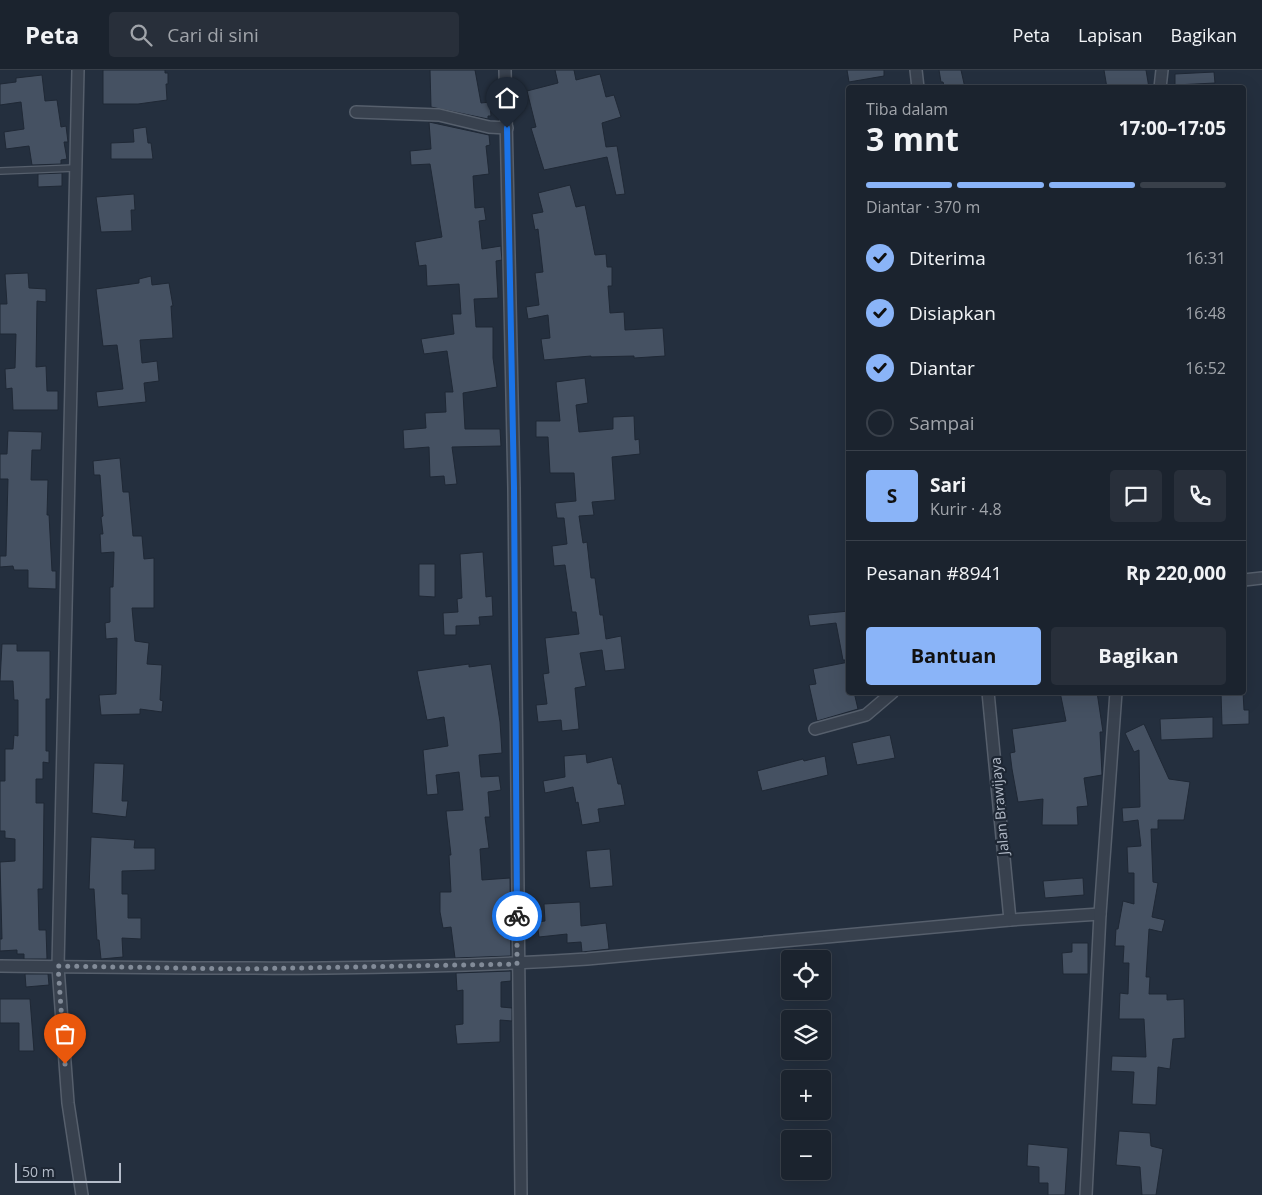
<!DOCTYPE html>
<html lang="id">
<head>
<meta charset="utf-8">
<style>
  :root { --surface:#1b232e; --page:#282f3a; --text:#f1f3f6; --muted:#a0a4aa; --line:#39404a; --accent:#8ab4f8 }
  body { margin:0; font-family:"Open Sans",sans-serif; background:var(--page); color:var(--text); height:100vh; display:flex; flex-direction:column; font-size:19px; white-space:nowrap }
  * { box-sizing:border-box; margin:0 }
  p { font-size:16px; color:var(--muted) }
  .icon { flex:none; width:28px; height:28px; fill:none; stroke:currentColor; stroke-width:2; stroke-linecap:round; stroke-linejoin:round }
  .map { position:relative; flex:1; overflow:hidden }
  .panel { position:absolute; left:846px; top:15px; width:400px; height:610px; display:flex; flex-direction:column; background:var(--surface); border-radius:5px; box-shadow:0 5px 20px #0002,0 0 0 1px var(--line) }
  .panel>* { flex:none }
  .fabs { position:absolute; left:781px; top:880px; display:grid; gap:10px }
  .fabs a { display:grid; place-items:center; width:50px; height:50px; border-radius:5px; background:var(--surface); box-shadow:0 5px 20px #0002,0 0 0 1px var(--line); font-size:25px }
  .scale { position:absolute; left:15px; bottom:12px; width:106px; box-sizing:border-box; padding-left:5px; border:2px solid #b4bcc9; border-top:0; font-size:14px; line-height:18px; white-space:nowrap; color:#b4bcc9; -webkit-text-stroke:4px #1d2633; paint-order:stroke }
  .pin { position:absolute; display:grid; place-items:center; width:42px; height:42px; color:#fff; margin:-51px -21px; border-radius:50% 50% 50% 0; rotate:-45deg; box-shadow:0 0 5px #0007 }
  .pin .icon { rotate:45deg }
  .courier { position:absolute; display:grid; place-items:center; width:50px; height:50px; margin:-25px; border:4px solid #1a73e8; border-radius:50%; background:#fff; color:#222; box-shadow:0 1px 6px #0007 }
  .overview em { font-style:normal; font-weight:700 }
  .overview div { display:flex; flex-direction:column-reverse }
  .overview { display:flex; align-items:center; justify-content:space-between; height:85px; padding:0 20px }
  h1 { font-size:32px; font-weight:700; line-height:38px }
  .bar { display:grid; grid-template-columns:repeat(4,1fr); gap:8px 5px; align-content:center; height:60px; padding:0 20px }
  .bar i { height:6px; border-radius:4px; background:var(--line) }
  .bar .active { background:var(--accent) }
  .bar p { grid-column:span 4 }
  .line { display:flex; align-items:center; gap:12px; padding:0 20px; border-top:1px solid var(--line) }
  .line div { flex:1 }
  .round { display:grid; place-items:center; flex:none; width:52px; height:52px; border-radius:5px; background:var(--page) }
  ol { padding:0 20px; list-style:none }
  li { display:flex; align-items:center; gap:15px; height:55px }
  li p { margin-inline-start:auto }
  li .icon { padding:5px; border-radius:50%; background:var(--accent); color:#111; stroke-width:4 }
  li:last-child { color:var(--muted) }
  li i { width:28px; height:28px; border:2px solid var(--line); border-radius:50% }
  .primary-button { display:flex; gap:10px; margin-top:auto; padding:10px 20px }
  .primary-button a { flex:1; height:58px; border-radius:5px; background:var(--accent); color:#111; font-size:20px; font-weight:700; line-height:58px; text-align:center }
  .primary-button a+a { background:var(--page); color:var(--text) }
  header { display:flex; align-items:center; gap:30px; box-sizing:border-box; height:70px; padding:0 25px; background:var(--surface); border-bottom:1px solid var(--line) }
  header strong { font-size:24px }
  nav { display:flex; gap:28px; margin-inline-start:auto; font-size:18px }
  .search { width:350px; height:45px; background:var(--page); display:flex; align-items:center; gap:12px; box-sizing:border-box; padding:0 18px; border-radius:5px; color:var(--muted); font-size:19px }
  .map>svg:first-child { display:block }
</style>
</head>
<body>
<header>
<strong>Peta</strong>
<div class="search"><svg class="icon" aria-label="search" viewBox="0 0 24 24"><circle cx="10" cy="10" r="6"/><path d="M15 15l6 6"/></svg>Cari di sini</div>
<nav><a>Peta</a><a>Lapisan</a><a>Bagikan</a></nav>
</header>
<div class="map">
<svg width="1262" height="1125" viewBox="0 0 1262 1125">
  <rect width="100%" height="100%" fill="#242f3e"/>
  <g fill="#455162" stroke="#1f2835">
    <path d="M 103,0 L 165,0 L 165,3 L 168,3 L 168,14 L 166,14 L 167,30 L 138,34 L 103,34 Z"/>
    <path d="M 430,0 L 475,0 L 481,33 L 490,32 L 491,46 L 488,46 L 488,49 L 431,37 Z"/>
    <path d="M 555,0 L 574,0 L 576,10 L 600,4 L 606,27 L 614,25 L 621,47 L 602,53 L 606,77 L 617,76 L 625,124 L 616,125 L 607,87 L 544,100 L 531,58 L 536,57 L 527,21 L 558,13 Z"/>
    <path d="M 847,0 L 884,0 L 884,6 L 849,12 Z"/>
    <path d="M 939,0 L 961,0 L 965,18 L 945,18 L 943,12 L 941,12 Z"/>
    <path d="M 1104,0 L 1146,0 L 1149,18 L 1107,18 Z"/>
    <path d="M 1214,2 L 1215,13 L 1175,15 L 1175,4 Z"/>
    <path d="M 42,5 L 45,31 L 57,30 L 61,57 L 66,56 L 68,72 L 64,72 L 67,89 L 61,90 L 61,94 L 32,95 L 29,76 L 6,79 L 4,62 L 24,59 L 21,32 L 0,35 L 0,14 L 16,12 L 16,8 Z"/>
    <path d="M 429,52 L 489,65 L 490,75 L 486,76 L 489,104 L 473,106 L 475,138 L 484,137 L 486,150 L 479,151 L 482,179 L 501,176 L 501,179 L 502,190 L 496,191 L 498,228 L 474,229 L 476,257 L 493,257 L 493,288 L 497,317 L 463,323 L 465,359 L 500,359 L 501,376 L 452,377 L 457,414 L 445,415 L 444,406 L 430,407 L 429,377 L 404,379 L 403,360 L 426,358 L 425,343 L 446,342 L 445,322 L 453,322 L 447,281 L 424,284 L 421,269 L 454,264 L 452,244 L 461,244 L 459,214 L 427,216 L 426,195 L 419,196 L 415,172 L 442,167 L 430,94 L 411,95 L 410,81 L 431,79 Z"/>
    <path d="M 146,57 L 148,73 L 151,73 L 153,89 L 111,89 L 111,73 L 134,72 L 133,59 Z"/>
    <path d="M 62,103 L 62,116 L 38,117 L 38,104 Z"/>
    <path d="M 570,115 L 576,137 L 585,135 L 595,185 L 606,184 L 607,197 L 612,197 L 612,216 L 608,216 L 610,243 L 624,242 L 625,260 L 663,258 L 665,286 L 634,288 L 634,286 L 591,287 L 591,286 L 544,290 L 541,269 L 550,268 L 548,245 L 528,249 L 526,237 L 539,235 L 535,203 L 543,202 L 538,159 L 535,160 L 532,144 L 543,142 L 538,123 Z"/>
    <path d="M 134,124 L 135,140 L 131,140 L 132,161 L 101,162 L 96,127 Z"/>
    <path d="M 28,203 L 29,218 L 46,219 L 46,232 L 37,231 L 36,297 L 46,296 L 47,321 L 58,321 L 58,340 L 13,340 L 12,318 L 6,319 L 5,299 L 15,298 L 16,264 L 0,264 L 0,234 L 7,234 L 5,204 Z"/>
    <path d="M 151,206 L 152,215 L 169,213 L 173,236 L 171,236 L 173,268 L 140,270 L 142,293 L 157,291 L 159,311 L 144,313 L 146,332 L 98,337 L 96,322 L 123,319 L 117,275 L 103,276 L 96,219 L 139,213 L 139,209 Z"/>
    <path d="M 585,308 L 588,333 L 576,335 L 579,362 L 613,359 L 613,347 L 634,346 L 635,370 L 639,369 L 640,384 L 612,387 L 615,430 L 592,432 L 594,445 L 579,446 L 583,473 L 587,472 L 591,508 L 595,508 L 600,545 L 603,545 L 606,569 L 621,566 L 625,599 L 605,601 L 602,580 L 580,583 L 586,616 L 575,618 L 579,659 L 562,661 L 561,650 L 538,652 L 536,635 L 547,634 L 543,604 L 549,603 L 545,568 L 579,564 L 576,542 L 572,542 L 565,495 L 554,496 L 552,476 L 567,474 L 564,448 L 557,448 L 555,433 L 576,431 L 574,403 L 550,403 L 548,367 L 536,367 L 536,351 L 560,351 L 556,312 Z"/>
    <path d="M 8,361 L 42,362 L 41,380 L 32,380 L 31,410 L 48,410 L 47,445 L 49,445 L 52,501 L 56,501 L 56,519 L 28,518 L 28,500 L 14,500 L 13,496 L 0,497 L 0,486 L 6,486 L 8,409 L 0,409 L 0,384 L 7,384 Z"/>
    <path d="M 120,388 L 123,422 L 129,422 L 133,466 L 142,466 L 144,489 L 154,488 L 154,538 L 132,538 L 135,571 L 149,573 L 147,594 L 162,595 L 160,630 L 163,631 L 162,642 L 140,639 L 140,644 L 101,645 L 99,625 L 116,624 L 117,568 L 106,569 L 105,553 L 110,552 L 110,517 L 113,517 L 114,482 L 101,483 L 100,464 L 103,464 L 101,447 L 103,446 L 100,405 L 94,405 L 93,391 Z"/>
    <path d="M 483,482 L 486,527 L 492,526 L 493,546 L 479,547 L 480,555 L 456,556 L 456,565 L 444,565 L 443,543 L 458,542 L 457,529 L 462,528 L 460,484 Z"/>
    <path d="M 419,494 L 435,494 L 435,527 L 419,526 Z"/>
    <path d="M 849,541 L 849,590 L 843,590 L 836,553 L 810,556 L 808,545 Z"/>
    <path d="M 2,574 L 17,574 L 17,581 L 50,581 L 50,629 L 46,629 L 46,681 L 49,681 L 49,693 L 43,692 L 43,709 L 36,709 L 36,733 L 44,733 L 43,819 L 38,819 L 39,860 L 46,860 L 47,889 L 24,889 L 24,884 L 17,884 L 17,880 L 0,881 L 0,869 L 2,869 L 0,792 L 15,791 L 15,769 L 5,768 L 5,761 L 0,761 L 0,711 L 5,711 L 5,679 L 13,679 L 14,665 L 18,666 L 18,630 L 14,630 L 13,611 L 0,611 Z"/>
    <path d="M 849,592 L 849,622 L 854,622 L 858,639 L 817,651 L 809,615 L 816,614 L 813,599 Z"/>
    <path d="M 469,594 L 469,597 L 491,594 L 500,652 L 502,683 L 479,685 L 481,707 L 499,706 L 501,720 L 488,722 L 490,747 L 485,747 L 489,778 L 480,779 L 482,810 L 510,808 L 511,886 L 455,888 L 451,857 L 443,858 L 440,842 L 440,822 L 451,822 L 449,785 L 451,785 L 446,741 L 463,740 L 459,702 L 436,705 L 438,724 L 427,725 L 423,680 L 448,676 L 444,647 L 427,650 L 417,601 Z"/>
    <path d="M 1060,622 L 1097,622 L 1103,662 L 1100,662 L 1102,705 L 1084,708 L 1088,736 L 1077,737 L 1078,755 L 1042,755 L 1043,729 L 1018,732 L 1012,699 L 1010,683 L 1015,682 L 1012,659 L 1066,651 Z"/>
    <path d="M 1221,622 L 1243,622 L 1244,640 L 1249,640 L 1249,654 L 1222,655 Z"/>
    <path d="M 1213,647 L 1213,668 L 1161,670 L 1160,649 Z"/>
    <path d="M 1144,654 L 1169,709 L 1190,712 L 1184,750 L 1158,750 L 1158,759 L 1151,759 L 1153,812 L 1158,813 L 1152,847 L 1165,850 L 1162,862 L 1149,859 L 1146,907 L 1150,907 L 1149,924 L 1167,924 L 1167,930 L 1184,929 L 1185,968 L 1173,969 L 1170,999 L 1158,997 L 1156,1035 L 1132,1034 L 1134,1002 L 1111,1001 L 1112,986 L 1146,987 L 1144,949 L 1119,949 L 1120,923 L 1128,924 L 1129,893 L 1123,893 L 1124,876 L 1115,876 L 1116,859 L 1118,859 L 1123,831 L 1134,834 L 1134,803 L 1128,803 L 1127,777 L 1141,776 L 1138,750 L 1123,752 L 1122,738 L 1140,737 L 1139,680 L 1134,682 L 1125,663 Z"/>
    <path d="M 890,665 L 895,688 L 857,695 L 852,673 Z"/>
    <path d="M 586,684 L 587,693 L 612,687 L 618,714 L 621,714 L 625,735 L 598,739 L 600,752 L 582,755 L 578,732 L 576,733 L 573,717 L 545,723 L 543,711 L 565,707 L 564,686 Z"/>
    <path d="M 825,686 L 828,705 L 762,721 L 757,701 L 803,689 L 804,691 Z"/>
    <path d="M 94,693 L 124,694 L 122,731 L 128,731 L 126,747 L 92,743 Z"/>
    <path d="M 91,767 L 135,770 L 134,778 L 155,778 L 155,800 L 122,801 L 122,824 L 128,824 L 128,848 L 141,848 L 141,869 L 122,868 L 123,887 L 101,889 L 99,870 L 97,870 L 94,819 L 89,819 Z"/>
    <path d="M 610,779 L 613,816 L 590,818 L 586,781 Z"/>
    <path d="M 1083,808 L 1084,825 L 1045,828 L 1043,811 Z"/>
    <path d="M 580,832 L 581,856 L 606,853 L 609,879 L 582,882 L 581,872 L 567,873 L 567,864 L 539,867 L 537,852 L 545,851 L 544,834 Z"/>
    <path d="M 1072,873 L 1088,873 L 1088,904 L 1063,904 L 1062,883 L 1072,882 Z"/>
    <path d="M 511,901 L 511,911 L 501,912 L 501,937 L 512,938 L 512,951 L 500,950 L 500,972 L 457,974 L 455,955 L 463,954 L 463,920 L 457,921 L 456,903 Z"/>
    <path d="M 25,904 L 48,904 L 49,915 L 26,917 Z"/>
    <path d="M 0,929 L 30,929 L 34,981 L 19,981 L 19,953 L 0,953 Z"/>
    <path d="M 1119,1061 L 1150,1063 L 1151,1076 L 1163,1079 L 1156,1125 L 1142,1125 L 1140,1097 L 1116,1095 Z"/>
    <path d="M 1028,1074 L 1068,1078 L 1065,1125 L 1048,1125 L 1048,1113 L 1039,1113 L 1039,1097 L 1027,1096 Z"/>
  </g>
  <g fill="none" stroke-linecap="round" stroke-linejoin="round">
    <g stroke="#565f6c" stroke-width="8">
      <path id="service" d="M 0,101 L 75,98"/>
    </g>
    <g stroke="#565f6c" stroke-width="14">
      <g id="minor">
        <path d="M 78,0 L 58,897 L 68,1033 L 82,1125"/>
        <path d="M 505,0 L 514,418 L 521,1125"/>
        <path d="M 916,0 L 918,18"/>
        <path d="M 1160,18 L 1162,0"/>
        <path d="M 356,42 L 439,45 L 489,57 L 507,58"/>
        <path d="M 1244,510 L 1262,508"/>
        <path d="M 988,622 L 1010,850"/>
        <path d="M 815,659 L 866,645 L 893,622"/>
        <path d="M 0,896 C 196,898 392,902 587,889 L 1010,850 L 1100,844"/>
        <path d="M 1086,1125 L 1100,844 L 1116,622"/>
      </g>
    </g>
    <use href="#service" stroke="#38414e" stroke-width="5.5"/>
    <use href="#minor" stroke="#38414e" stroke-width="11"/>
  </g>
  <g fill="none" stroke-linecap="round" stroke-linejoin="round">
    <path stroke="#828b98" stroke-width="5" stroke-dasharray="0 9" d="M 65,994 L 58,896 L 240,899 L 517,894 L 517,846"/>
    <path stroke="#1a73e8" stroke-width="6" d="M 507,58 L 514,418 L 517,846"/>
  </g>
  <g text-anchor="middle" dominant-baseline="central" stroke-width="4.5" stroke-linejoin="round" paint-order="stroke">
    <g font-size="14" fill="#b4bcc9" stroke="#1d2633">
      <text transform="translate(999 736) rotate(-95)">Jalan Brawijaya</text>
    </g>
  </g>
</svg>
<div class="fabs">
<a><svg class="icon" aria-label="locate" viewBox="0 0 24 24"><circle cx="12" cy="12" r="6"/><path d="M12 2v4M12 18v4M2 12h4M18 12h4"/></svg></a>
<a><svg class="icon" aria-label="layers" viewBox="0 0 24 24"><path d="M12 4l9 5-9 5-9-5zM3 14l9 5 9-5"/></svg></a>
<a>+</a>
<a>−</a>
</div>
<div class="scale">50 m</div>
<div class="pin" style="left:65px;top:994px;background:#ea580c"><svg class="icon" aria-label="bag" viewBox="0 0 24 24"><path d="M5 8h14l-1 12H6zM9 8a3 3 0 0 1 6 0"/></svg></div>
<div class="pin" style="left:507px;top:58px;background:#1f2937"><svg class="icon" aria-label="home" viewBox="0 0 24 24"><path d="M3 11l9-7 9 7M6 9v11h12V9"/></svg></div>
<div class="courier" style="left:517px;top:846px"><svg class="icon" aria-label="bike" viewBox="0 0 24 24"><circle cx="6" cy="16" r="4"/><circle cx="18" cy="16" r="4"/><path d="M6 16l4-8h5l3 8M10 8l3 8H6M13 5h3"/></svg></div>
<section class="panel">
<div class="overview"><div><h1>3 mnt</h1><p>Tiba dalam</p></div><em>17:00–17:05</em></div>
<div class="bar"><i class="active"></i><i class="active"></i><i class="active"></i><i></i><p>Diantar · 370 m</p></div>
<ol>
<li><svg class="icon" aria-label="check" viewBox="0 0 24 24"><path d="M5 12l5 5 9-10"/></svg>Diterima<p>16:31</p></li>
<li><svg class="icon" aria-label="check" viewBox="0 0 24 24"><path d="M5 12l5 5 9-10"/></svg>Disiapkan<p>16:48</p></li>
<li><svg class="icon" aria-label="check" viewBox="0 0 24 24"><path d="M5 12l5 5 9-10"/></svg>Diantar<p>16:52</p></li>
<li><i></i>Sampai</li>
</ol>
<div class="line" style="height:90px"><b class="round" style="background:var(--accent);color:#111">S</b><div><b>Sari</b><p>Kurir · 4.8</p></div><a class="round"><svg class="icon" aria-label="chat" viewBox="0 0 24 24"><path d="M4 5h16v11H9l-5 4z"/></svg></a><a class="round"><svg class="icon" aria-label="phone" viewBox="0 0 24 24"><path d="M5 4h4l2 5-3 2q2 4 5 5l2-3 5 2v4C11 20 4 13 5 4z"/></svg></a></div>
<div class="line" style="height:65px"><div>Pesanan #8941</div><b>Rp 220,000</b></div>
<div class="primary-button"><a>Bantuan</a><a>Bagikan</a></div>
</section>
</div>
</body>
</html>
